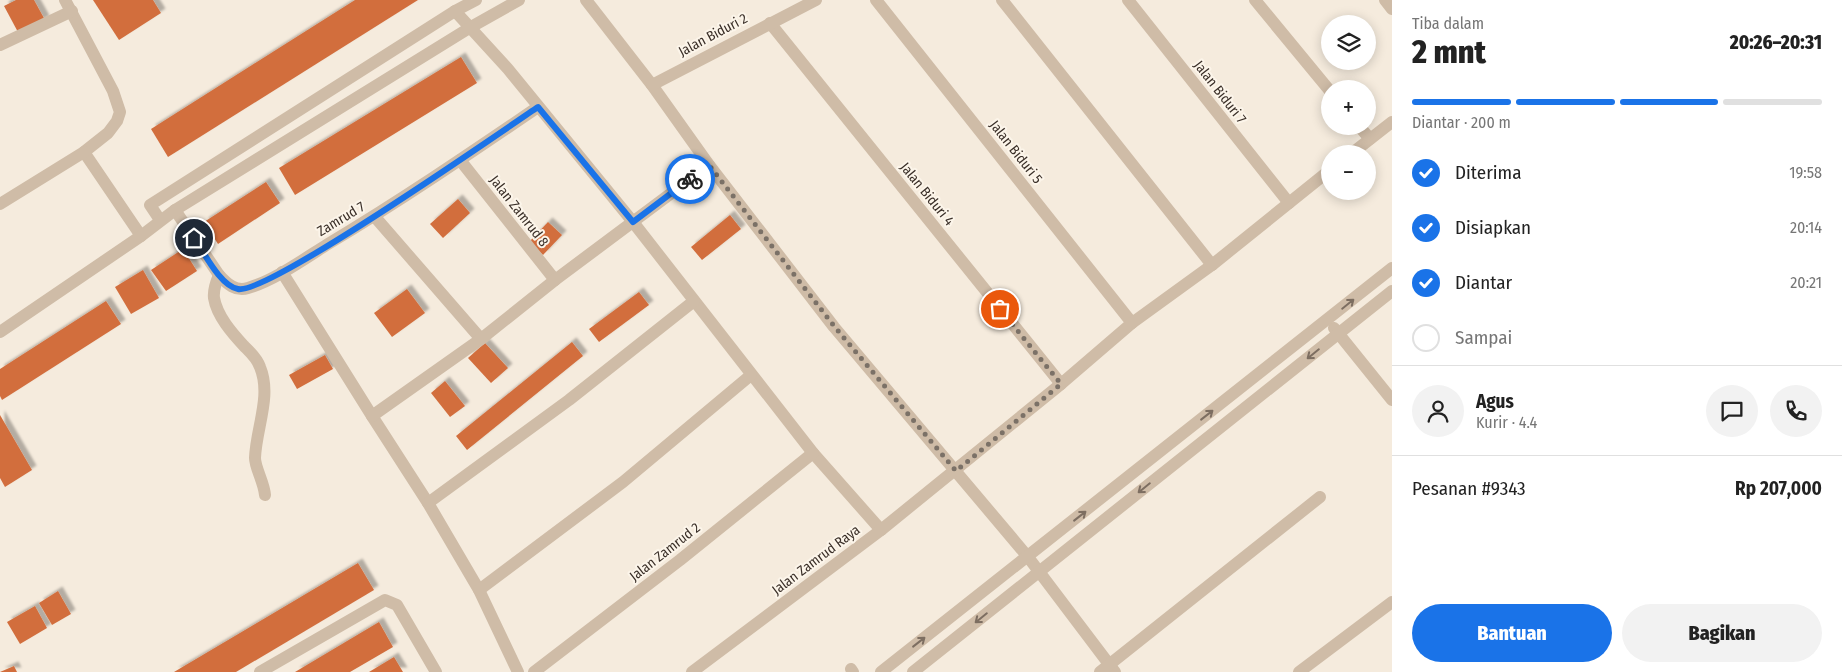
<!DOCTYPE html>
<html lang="id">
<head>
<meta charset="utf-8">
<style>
  :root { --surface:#fff; --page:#f2f2f2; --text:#222; --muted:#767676; --line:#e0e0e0; --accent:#1a73e8 }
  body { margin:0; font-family:"Fira Sans Condensed",sans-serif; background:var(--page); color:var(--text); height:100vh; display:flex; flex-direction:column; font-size:19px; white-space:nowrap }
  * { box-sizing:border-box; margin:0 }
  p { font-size:16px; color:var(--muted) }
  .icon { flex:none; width:28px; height:28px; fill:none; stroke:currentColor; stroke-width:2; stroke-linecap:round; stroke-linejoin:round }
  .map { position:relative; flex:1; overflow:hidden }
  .drawer { display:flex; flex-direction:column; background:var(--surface); width:450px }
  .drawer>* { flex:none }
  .buttons { position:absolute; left:1321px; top:15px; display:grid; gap:10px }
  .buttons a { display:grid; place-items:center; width:55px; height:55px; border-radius:50%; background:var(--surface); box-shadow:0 2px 12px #0003; font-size:25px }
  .pin { position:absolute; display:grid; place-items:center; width:42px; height:42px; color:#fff; margin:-21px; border:2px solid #fff; border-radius:50%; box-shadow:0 1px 5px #0007 }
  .courier { position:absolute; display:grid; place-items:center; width:50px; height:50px; margin:-25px; border:4px solid #1a73e8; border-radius:50%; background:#fff; color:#222; box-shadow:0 1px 6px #0007 }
  .overview em { font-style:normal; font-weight:800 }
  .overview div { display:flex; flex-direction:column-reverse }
  .overview { display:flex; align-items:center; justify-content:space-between; height:85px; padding:0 20px }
  h1 { font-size:32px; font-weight:800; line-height:38px }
  .bar { display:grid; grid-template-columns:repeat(4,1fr); gap:8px 5px; align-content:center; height:60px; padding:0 20px }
  .bar i { height:6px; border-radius:4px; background:var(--line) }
  .bar .selected { background:var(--accent) }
  .bar p { grid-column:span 4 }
  .line { display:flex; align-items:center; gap:12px; padding:0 20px; border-top:1px solid var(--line) }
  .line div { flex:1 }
  .round { display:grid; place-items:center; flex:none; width:52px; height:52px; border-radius:26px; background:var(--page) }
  ol { padding:0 20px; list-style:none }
  li { display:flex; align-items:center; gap:15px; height:55px }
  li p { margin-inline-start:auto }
  li .icon { padding:5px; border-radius:50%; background:var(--accent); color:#fff; stroke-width:4 }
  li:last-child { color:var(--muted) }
  li i { width:28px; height:28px; border:2px solid var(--line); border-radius:50% }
  .primary-button { display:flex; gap:10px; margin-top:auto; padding:10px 20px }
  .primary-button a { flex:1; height:58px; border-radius:30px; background:var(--accent); color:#fff; font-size:20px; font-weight:800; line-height:58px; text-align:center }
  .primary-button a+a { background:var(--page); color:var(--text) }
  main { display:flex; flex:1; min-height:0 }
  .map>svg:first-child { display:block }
</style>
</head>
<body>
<main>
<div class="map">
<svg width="1392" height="672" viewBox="0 0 1392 672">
  <defs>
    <filter id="shadow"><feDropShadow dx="4.5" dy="-4.5" stdDeviation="1" flood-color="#0004"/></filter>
  </defs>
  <rect width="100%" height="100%" fill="#f5ebdd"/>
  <g fill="#d26e3d" filter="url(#shadow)">
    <path d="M 16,0 L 34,0 L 45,20 L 19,34 L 4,6 Z"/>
    <path d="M 93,0 L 153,0 L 161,13 L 119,40 Z"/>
    <path d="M 355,0 L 418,0 L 168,157 L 151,129 Z"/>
    <path d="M 461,57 L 477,83 L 295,195 L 279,168 Z"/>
    <path d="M 266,182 L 280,203 L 218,244 L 204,222 Z"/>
    <path d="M 458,199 L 470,213 L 443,238 L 430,224 Z"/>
    <path d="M 730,215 L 741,229 L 702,260 L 691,247 Z"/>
    <path d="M 548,222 L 562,235 L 543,255 L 529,242 Z"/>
    <path d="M 183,249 L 197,271 L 166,291 L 151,270 Z"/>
    <path d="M 143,270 L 159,298 L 131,314 L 115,287 Z"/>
    <path d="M 407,289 L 425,313 L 392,337 L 374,313 Z"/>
    <path d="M 639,292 L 649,305 L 599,342 L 589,329 Z"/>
    <path d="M 106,301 L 121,324 L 2,400 L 0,396 L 0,369 Z"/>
    <path d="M 572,342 L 583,356 L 467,450 L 456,436 Z"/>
    <path d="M 485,343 L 508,368 L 491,383 L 468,358 Z"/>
    <path d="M 325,355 L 333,369 L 297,389 L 289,375 Z"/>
    <path d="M 445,381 L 465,406 L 450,417 L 431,393 Z"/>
    <path d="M 0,415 L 32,470 L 5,487 L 0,478 Z"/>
    <path d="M 358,563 L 374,590 L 236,672 L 174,672 Z"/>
    <path d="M 58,591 L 71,614 L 52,625 L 39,603 Z"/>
    <path d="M 35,606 L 47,628 L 20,644 L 7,622 Z"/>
    <path d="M 379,622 L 393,647 L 350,672 L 295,672 Z"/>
    <path d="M 394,657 L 403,672 L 369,672 Z"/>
    <path d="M 14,666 L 17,672 L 0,672 Z"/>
  </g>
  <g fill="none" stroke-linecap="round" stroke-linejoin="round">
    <g stroke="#cfbca7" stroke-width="12">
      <path d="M 65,0 L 113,91 L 120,112 L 117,121 L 108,133 L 84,152 L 141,236"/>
      <path d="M 586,0 L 652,85 L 709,165 L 834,327 L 1028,557 L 1115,672"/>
      <path d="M 876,0 L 1132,323"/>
      <path d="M 1002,0 L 1212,265"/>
      <path d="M 1128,0 L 1289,203"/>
      <path d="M 1255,0 L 1330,91"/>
      <path d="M 1385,0 L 1392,9"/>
      <path d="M 455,11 L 508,69 L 633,222 L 813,453 L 881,530"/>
      <path d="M 770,23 L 1061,384"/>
      <path d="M 0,45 L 72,11"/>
      <path d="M 652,85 L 816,0"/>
      <path d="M 1359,126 L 1370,139"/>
      <path d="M 1351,154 L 1392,122"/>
      <path d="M 460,160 L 555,280"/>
      <path d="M 0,204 L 84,152"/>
      <path d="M 175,210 L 219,275 C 227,284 236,292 248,288 C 275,280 304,259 328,244 C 400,201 469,154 538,107"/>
      <path d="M 375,217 L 481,339"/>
      <path d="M 160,220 L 150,205 L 455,11 L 476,0"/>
      <path d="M 282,272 L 372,416 L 428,503 L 479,590 L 518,672"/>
      <path d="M 219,275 C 216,282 213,290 214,298 C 217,316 232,333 244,346 C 250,352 257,358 260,367 C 272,396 256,428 255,458 C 255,468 264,482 265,495"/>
      <path d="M 1334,328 L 1392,400"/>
      <path d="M 0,332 L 141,236 L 175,210 L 471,27 L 519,0"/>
      <path d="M 372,416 L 481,339 L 555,280 L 709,165"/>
      <path d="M 428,503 L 569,400 L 694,301"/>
      <path d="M 479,590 L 623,482 L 751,375"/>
      <path d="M 851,669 L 853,672"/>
      <path d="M 260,672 L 385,600 L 397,605 L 436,672"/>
      <path d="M 534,672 L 680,560 L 813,453"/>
      <path d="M 692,672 L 881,530 L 1061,384 L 1132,323 L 1212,265 L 1330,170"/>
      <path d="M 881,672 L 1392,268"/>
      <path d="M 913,672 L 1392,291"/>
      <path d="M 1100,672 L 1320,497"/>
      <path d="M 1299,672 L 1392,602"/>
    </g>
  </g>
  <defs><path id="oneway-shaft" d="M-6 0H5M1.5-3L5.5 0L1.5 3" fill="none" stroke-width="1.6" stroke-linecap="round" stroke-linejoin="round" transform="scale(1.25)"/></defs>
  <g stroke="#7d6e61">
    <use href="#oneway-shaft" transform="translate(1348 304) rotate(-39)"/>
    <use href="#oneway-shaft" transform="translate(1313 354) rotate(141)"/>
    <use href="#oneway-shaft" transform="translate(1207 415) rotate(-38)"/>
    <use href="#oneway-shaft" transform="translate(1144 488) rotate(141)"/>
    <use href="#oneway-shaft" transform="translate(1080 516) rotate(-38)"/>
    <use href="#oneway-shaft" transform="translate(981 618) rotate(141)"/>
    <use href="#oneway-shaft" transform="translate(919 642) rotate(-38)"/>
  </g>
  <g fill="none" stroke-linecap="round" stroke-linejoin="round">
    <path stroke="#7b7167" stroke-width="5" stroke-dasharray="0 9" d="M 690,179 L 709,165 L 834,326 L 956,471 L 1061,384 L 1000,309"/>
    <path stroke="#1a73e8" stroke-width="6" d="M 194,238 C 204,252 220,286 238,289 C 268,295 499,133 538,107 L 633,222 L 690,179"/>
  </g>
  <g text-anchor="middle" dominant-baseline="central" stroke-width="4" stroke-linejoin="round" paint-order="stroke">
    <g font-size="14" fill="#3a2f28" stroke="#fcf5ea">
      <text transform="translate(713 35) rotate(-28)">Jalan Biduri 2</text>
      <text transform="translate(1220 92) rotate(52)">Jalan Biduri 7</text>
      <text transform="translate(1016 152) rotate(52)">Jalan Biduri 5</text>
      <text transform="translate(927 194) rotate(51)">Jalan Biduri 4</text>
      <text transform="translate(519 211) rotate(52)">Jalan Zamrud 8</text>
      <text transform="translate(341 219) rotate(-31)">Zamrud 7</text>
      <text transform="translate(665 552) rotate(-38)">Jalan Zamrud 2</text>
      <text transform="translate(816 560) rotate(-37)">Jalan Zamrud Raya</text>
    </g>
  </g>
</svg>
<div class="buttons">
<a><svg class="icon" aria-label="layers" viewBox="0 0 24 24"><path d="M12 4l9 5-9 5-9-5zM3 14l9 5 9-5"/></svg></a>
<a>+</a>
<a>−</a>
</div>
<div class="pin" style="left:1000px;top:309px;background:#ea580c"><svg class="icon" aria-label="bag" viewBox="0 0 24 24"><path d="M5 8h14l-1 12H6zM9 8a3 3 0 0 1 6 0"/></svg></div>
<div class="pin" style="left:194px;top:238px;background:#1f2937"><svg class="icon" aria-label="home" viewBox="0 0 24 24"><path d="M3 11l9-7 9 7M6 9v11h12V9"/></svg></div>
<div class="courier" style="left:690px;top:179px"><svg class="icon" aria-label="bike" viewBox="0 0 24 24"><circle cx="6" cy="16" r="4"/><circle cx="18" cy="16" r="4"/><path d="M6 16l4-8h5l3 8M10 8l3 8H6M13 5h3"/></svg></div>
</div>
<section class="drawer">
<div class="overview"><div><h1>2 mnt</h1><p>Tiba dalam</p></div><em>20:26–20:31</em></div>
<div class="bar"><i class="selected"></i><i class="selected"></i><i class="selected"></i><i></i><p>Diantar · 200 m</p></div>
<ol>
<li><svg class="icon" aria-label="check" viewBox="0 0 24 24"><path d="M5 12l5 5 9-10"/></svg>Diterima<p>19:58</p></li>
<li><svg class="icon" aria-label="check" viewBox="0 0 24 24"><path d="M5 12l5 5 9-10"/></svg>Disiapkan<p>20:14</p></li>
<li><svg class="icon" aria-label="check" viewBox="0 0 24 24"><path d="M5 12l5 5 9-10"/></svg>Diantar<p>20:21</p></li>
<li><i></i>Sampai</li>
</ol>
<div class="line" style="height:90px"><a class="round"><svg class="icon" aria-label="person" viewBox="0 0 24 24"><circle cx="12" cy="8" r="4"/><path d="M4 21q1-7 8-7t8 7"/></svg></a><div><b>Agus</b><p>Kurir · 4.4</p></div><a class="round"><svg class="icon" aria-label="chat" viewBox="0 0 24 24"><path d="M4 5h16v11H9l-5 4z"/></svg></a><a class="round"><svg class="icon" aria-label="phone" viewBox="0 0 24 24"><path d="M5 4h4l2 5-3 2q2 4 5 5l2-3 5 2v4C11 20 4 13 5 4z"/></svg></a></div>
<div class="line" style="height:65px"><div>Pesanan #9343</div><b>Rp 207,000</b></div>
<div class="primary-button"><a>Bantuan</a><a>Bagikan</a></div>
</section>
</main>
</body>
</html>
